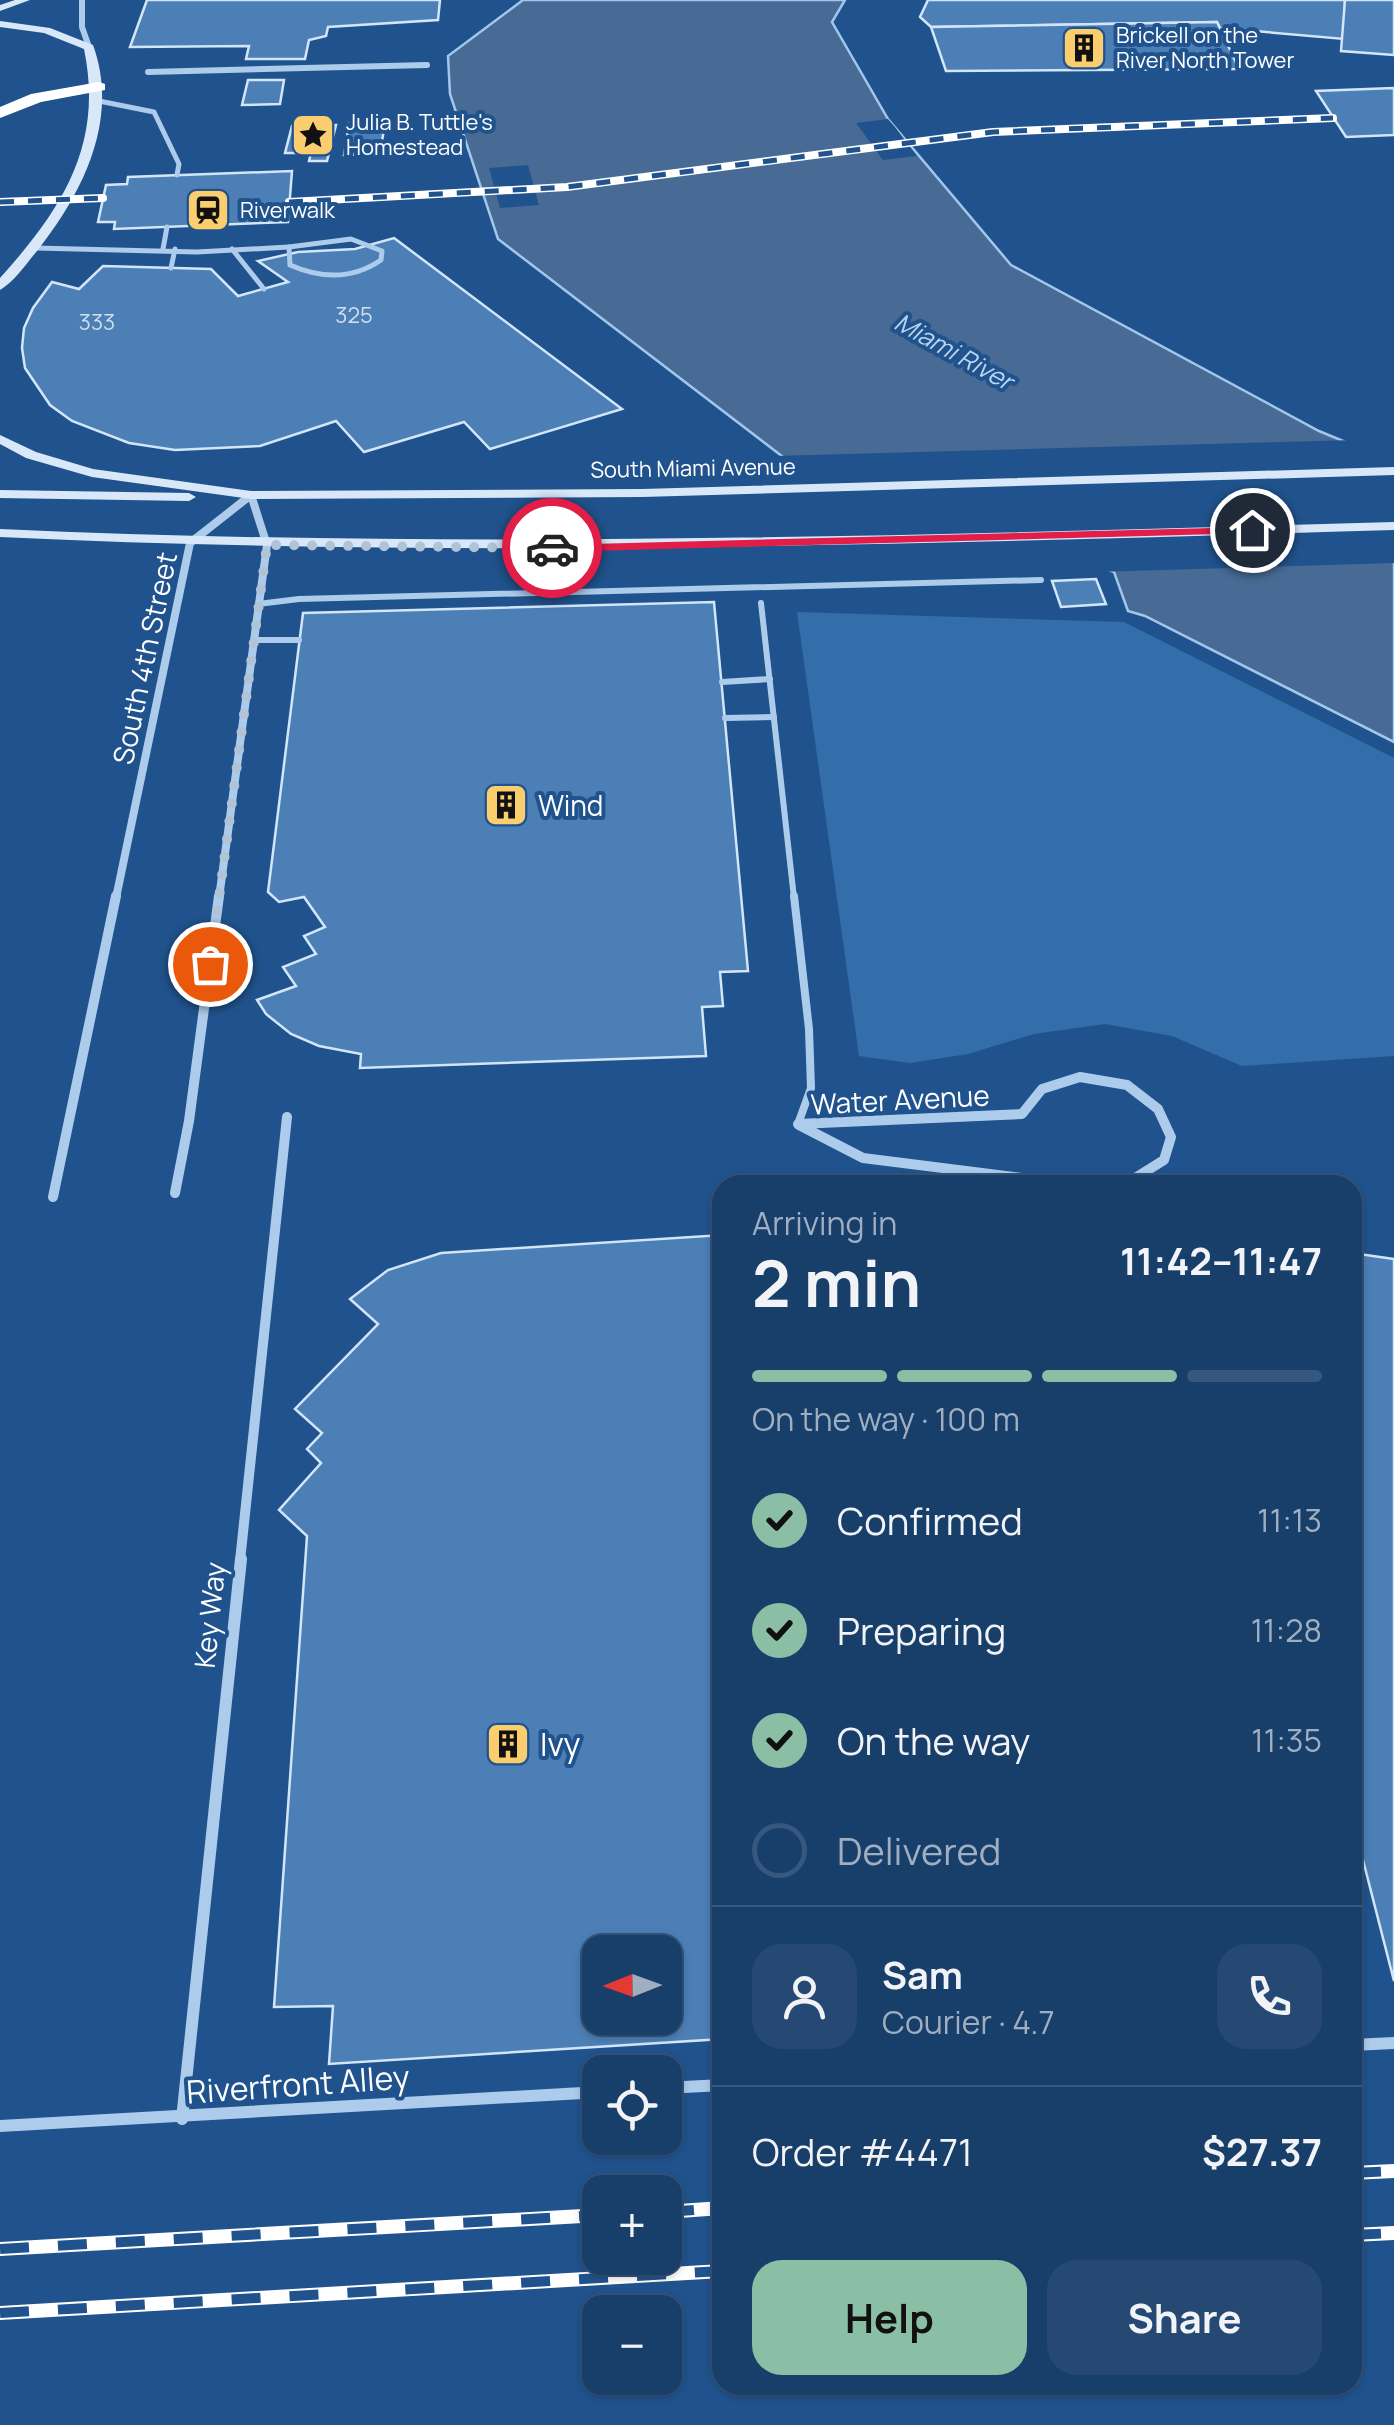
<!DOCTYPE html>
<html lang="en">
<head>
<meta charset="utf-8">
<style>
  :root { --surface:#183e6a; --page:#254972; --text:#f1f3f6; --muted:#9faec1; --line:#36577e; --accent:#8abfa5 }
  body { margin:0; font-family:Manrope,sans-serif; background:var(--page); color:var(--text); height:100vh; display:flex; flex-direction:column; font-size:38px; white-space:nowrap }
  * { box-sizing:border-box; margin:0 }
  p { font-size:32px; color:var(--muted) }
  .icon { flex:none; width:55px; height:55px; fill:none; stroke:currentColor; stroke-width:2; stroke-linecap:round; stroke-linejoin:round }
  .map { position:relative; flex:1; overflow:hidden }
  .side { position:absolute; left:712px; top:1175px; width:650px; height:1220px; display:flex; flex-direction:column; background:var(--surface); border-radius:30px; box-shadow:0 2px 8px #0004,0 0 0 2px var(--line) }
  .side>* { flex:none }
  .needle { width:65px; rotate:269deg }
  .tools { position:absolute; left:582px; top:1935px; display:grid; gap:20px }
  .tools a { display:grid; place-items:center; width:100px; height:100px; border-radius:20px; background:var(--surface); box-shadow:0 2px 8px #0004,0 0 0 2px var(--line); font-size:50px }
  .pin { position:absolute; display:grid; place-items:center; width:85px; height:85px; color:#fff; margin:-42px; border:5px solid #fff; border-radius:50%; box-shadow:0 2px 10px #0007 }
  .courier { position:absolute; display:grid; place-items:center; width:100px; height:100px; margin:-50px; border:8px solid #e11d48; border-radius:50%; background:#fff; color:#222; box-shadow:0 2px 12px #0007 }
  .head em { font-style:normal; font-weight:700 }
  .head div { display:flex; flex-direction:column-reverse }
  .head { display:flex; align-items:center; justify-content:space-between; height:170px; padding:0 40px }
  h1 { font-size:65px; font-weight:700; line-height:75px }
  .bar { display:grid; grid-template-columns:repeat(4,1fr); gap:15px 10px; align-content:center; height:120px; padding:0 40px }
  .bar i { height:12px; border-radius:8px; background:var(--line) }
  .bar .on { background:var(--accent) }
  .bar p { grid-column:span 4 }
  .line { display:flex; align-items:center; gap:25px; padding:0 40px; border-top:2px solid var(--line) }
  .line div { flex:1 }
  .round { display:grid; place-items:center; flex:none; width:105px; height:105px; border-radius:30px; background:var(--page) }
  ol { padding:0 40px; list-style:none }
  li { display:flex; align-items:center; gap:30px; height:110px }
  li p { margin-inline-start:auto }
  li .icon { padding:10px; border-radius:50%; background:var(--accent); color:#111; stroke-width:4 }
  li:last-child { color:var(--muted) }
  li i { width:55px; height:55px; border:5px solid var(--line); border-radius:50% }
  .button { display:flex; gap:20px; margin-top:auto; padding:20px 40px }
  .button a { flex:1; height:115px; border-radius:30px; background:var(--accent); color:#111; font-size:40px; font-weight:700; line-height:115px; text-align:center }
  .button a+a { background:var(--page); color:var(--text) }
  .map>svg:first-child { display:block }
</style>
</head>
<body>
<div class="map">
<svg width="1394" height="2425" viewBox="0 0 1394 2425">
  <rect width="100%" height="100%" fill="#20538d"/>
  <path fill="#336daa" d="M 797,612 L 1124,622 L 1394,758 L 1394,1056 L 1242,1066 L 1172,1036 L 1105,1024 L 1034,1034 L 968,1054 L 910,1063 L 859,1056 Z"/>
  <path fill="#476b94" stroke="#a1c7ed" stroke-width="2.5" d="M 523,0 L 845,0 L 832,22 L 888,119 L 1011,265 L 1319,431 L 1394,462 L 1394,742 L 1145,616 L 1128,611 L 1114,572 L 943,511 L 791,463 L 498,239 L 450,94 L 448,56 Z"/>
  <g fill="#20538d">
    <path d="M 888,119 L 895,127 L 917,156 L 883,160 L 856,123 Z"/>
    <path d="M 528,165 L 539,205 L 500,208 L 489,168 Z"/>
    <path d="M 1355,440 L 1394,456 L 1394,563 L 1097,572 L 941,515 L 790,468 L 774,456 Z"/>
  </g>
  <g fill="#4c7fb6" stroke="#d2e5f9" stroke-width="2.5" fill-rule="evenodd">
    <path d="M 147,0 L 440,0 L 438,20 L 328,27 L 326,36 L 309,40 L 305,59 L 246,59 L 249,46 L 130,47 Z"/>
    <path d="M 928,0 L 1345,0 L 1344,39 L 1220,28 L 1217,22 L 931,27 L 920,17 Z"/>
    <path d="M 1345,0 L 1394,0 L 1394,55 L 1341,51 Z"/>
    <path d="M 1217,22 L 1239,69 L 946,71 L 931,27 Z"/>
    <path d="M 248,80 L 284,80 L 280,104 L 242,105 Z"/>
    <path d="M 1394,88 L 1394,135 L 1346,137 L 1316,91 Z"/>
    <path d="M 349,123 L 385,123 L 380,154 L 344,155 Z"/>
    <path d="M 336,125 L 327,161 L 309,161 L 311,153 L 285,153 L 292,126 Z"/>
    <path d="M 292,171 L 288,222 L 114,229 L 115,222 L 98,222 L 106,185 L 127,184 L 128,177 Z"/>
    <path d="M 394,238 L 622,409 L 490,449 L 464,422 L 364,452 L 336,421 L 260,446 L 175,450 L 129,443 L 72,421 L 50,405 L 25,368 L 22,348 L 24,328 L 33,308 L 52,282 L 79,289 L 103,266 L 211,269 L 238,296 L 288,282 L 258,261 L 298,252 L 355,249 Z"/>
    <path d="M 1096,579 L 1106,604 L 1061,607 L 1052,581 Z"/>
    <path d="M 714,602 L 748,971 L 720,972 L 723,1006 L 702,1007 L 706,1056 L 360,1068 L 361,1054 L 319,1046 L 291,1034 L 266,1014 L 257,1000 L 296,986 L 283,967 L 316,954 L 304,936 L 325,927 L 304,897 L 279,902 L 268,892 L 303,613 Z"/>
    <path d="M 722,1235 L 722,2039 L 329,2064 L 333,2006 L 274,2007 L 307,1536 L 279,1510 L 321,1463 L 307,1449 L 322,1433 L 295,1409 L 378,1324 L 350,1299 L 388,1270 L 441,1253 ZM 600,1952 L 665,1952 L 665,2018 L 600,2018 Z"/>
    <path d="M 1352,1253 L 1394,1259 L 1394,1981 L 1352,1817 Z"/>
  </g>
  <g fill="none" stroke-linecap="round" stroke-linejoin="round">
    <g stroke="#adccec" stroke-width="5">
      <path d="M 99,101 L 154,112 L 179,164 L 177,175"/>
      <path d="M 351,239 L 382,251 L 381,260 C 352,280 322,279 290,265 L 289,247 Z"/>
      <path d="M 35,248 L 197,252 L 289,247"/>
      <path d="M 163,249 L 167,227"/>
      <path d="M 232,249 L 264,289"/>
      <path d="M 171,268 L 175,249"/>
    </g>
    <g stroke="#adccec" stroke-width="6">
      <path d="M 761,603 L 794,898"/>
      <path d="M 258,604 L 299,599 L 1041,580"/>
      <path d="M 254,640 L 299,640"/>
      <path d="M 722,682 L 770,679"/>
      <path d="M 725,718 L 774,717"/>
    </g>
    <path stroke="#adccec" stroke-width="8" d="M 794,896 L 809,1029 L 811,1088 L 798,1124"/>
    <g stroke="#adccec" stroke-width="6">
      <path d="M 82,0 L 82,27 L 89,47"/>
      <path d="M 148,72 L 427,65"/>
    </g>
    <path stroke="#adccec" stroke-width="8" d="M 116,898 L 190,543 L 251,495 L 267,545 L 219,898"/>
    <g stroke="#adccec" stroke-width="10">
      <path d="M 798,1124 L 1022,1114 L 1042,1089 L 1080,1077 L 1127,1085 L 1158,1109 L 1171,1137 L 1164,1160 L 1124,1185"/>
      <path d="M 799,1125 L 863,1158 L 1077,1185"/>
      <path d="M 175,1193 L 189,1121 L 219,896"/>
      <path d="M 53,1197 L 116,896"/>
      <path d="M 240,1561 L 287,1117"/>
    </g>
    <g stroke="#adccec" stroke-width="12">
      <path d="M 1352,2045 L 1394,2043"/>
      <path d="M 665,2088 L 722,2085"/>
      <path d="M 182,2119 L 241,1559"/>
      <path d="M 0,2126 L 600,2092"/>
    </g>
    <g fill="#d9e8f9" fill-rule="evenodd">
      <path d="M 15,0 L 30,0 L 0,11 L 0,5 Z"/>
      <path d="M 0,21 L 50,28 L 93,45 C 120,119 83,193 37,251 C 26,264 14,282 0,290 L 0,278 C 62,209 104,145 84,49 L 44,33 L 0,27 Z"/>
      <path d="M 0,435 L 36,452 L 93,469 L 251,491 L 642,489 L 1394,467 L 1394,475 L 642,497 L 251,499 L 92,477 L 26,458 L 0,444 Z"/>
      <path d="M 0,490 L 189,493 L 196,497 L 189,501 L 0,498 Z"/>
      <path d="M 1394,522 L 1394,530 C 929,544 465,559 0,537 L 0,529 C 465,550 929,535 1394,522 Z"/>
    </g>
    <path fill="#fff" fill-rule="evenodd" d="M 99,82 L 105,84 L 105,90 L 41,102 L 0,118 L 0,107 L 31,94 Z"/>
    <g stroke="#fff" stroke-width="8">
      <g id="rail-far1">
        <path d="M 0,202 L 103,198"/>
        <path d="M 289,202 L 567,187 L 993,132 L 1333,118"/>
      </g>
    </g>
    <g stroke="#fff" stroke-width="14">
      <g id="rail">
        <path d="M 1352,2173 L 1394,2171"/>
        <path d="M 665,2212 L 722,2208"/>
        <path d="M 1352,2235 L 1394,2233"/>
        <path d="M 0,2249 L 600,2215"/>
        <path d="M 0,2313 L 722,2271"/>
      </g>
    </g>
    <use href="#rail-far1" stroke="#20538d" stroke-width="5" stroke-dasharray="14" stroke-linecap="butt"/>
    <use href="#rail" stroke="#20538d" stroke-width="10" stroke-dasharray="29" stroke-linecap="butt"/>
  </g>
  <path fill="#e11d48" d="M 1252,527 L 1256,533 L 552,552 L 546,548 L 552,545 Z"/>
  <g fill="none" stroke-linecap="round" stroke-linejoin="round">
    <path stroke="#b1c3d7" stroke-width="10" stroke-dasharray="0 18" d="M 210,964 L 267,545 L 552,548"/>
  </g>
  <defs>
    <g id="building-square" transform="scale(2.25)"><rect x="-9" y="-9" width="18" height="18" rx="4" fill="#facd6e" stroke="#20538d"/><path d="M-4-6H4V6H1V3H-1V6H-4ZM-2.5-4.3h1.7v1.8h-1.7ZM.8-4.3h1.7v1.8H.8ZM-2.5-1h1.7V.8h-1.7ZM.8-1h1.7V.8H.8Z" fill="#111"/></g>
    <g id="sight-square" transform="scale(2.25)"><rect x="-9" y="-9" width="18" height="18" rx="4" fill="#facd6e" stroke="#20538d"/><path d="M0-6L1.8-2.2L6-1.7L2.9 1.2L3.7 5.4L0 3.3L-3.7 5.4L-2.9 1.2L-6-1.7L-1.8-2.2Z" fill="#111"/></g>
    <g id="station-square" transform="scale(2.25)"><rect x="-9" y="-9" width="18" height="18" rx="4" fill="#facd6e" stroke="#20538d"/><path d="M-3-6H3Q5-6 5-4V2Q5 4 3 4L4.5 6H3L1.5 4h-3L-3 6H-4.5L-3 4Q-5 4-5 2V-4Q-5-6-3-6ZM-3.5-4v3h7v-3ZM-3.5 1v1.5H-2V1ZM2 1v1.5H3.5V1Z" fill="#111"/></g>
  </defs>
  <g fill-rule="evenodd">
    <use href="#building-square" x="1084" y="48"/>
    <use href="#sight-square" x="313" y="135"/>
    <use href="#station-square" x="208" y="210"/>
    <use href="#building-square" x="506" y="805"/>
    <use href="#building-square" x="508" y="1744"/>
  </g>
  <g text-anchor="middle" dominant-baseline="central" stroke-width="8" stroke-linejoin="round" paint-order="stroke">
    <g font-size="22" fill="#fff" stroke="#20538d" text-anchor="start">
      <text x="1116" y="35">Brickell on the<tspan x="1116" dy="25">River North Tower</tspan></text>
      <text x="346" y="122">Julia B. Tuttle's<tspan x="346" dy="25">Homestead</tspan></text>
      <text x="240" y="210">Riverwalk</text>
    </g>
    <g font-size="22" fill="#d2dfed">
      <text x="354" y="315">325</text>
      <text x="97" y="322">333</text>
    </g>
    <g font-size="22" fill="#fff" stroke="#20538d">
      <text transform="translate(693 468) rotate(-1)">South Miami Avenue</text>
    </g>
    <g font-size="25" font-style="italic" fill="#b9d5f3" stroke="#20538d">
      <text transform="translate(954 351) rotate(29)">Miami River</text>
    </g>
    <g font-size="28" fill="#fff" stroke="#20538d">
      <text transform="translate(144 658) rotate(-78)">South 4th Street</text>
      <text transform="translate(900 1099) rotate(-3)">Water Avenue</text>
      <text transform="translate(209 1615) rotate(-84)">Key Way</text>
    </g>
    <g font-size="28" fill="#fff" stroke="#20538d" text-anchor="start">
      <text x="538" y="805">Wind</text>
    </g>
    <g font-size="32" fill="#fff" stroke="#20538d" text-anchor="start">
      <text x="540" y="1744">Ivy</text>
    </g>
    <g font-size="32" fill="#fff" stroke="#20538d">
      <text transform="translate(298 2084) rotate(-4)">Riverfront Alley</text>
    </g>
  </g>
</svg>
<div class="tools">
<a><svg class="needle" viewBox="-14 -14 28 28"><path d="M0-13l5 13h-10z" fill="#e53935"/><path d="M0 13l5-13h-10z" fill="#9faec1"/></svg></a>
<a><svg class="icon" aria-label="locate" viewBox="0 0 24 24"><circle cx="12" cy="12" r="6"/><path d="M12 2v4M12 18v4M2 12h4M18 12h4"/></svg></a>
<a>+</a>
<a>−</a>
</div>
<div class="pin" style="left:210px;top:964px;background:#ea580c"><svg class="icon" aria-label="bag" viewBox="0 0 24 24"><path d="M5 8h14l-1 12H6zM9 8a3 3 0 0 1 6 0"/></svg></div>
<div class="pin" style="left:1252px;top:530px;background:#1f2937"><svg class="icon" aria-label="home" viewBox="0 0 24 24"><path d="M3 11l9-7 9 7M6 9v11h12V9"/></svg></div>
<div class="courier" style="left:552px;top:548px"><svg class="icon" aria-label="car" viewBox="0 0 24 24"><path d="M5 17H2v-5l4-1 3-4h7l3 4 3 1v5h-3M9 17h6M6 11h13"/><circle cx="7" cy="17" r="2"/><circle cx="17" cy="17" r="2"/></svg></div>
<section class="side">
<div class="head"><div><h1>2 min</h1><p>Arriving in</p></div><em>11:42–11:47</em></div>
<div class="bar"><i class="on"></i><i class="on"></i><i class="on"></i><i></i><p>On the way · 100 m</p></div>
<ol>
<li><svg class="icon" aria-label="check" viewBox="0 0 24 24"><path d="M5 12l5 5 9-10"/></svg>Confirmed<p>11:13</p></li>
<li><svg class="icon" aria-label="check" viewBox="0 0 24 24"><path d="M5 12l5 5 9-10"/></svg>Preparing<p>11:28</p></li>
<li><svg class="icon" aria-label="check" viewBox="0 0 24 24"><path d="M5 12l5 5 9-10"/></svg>On the way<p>11:35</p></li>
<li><i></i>Delivered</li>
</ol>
<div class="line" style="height:180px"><a class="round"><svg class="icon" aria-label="person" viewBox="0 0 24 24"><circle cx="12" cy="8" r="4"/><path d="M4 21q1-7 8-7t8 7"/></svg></a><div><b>Sam</b><p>Courier · 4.7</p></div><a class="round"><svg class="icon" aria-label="phone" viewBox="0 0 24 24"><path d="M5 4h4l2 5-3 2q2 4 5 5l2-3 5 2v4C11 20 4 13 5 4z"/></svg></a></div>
<div class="line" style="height:130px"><div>Order #4471</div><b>$27.37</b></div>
<div class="button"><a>Help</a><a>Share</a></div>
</section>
</div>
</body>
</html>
